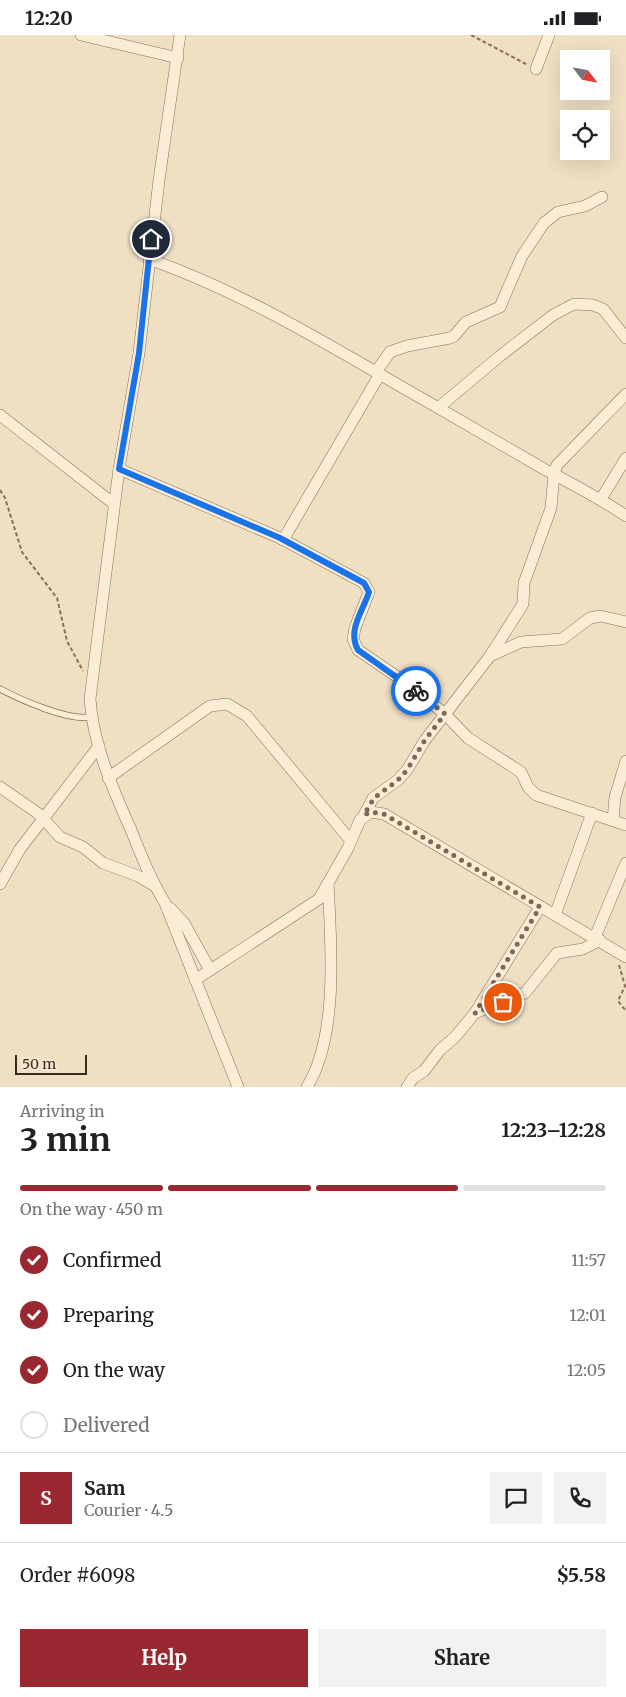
<!DOCTYPE html>
<html lang="en">
<head>
<meta charset="utf-8">
<style>
  :root { --surface:#fff; --page:#f2f2f2; --text:#202124; --muted:#757577; --line:#e0e0e0; --accent:#992830 }
  body { margin:0; font-family:Merriweather,serif; background:var(--page); color:var(--text); height:100vh; display:flex; flex-direction:column; font-size:19px; white-space:nowrap }
  * { box-sizing:border-box; margin:0 }
  p { font-size:16px; color:var(--muted) }
  .icon { flex:none; width:28px; height:28px; fill:none; stroke:currentColor; stroke-width:2; stroke-linecap:round; stroke-linejoin:round }
  .map { position:relative; height:1052px; overflow:hidden }
  .drawer { display:flex; flex-direction:column; background:var(--surface); flex:1 }
  .drawer>* { flex:none }
  .needle { width:32px; rotate:122deg }
  .fabs { position:absolute; left:560px; top:15px; display:grid; gap:10px }
  .fabs a { display:grid; place-items:center; width:50px; height:50px; border-radius:0px; background:var(--surface); box-shadow:0 5px 20px #0002; font-size:25px }
  .scale { position:absolute; left:15px; bottom:12px; width:72px; box-sizing:border-box; padding-left:5px; border:2px solid #39291e; border-top:0; font-size:14px; line-height:18px; white-space:nowrap; color:#39291e; -webkit-text-stroke:4px #f6e9d2; paint-order:stroke }
  .pin { position:absolute; display:grid; place-items:center; width:42px; height:42px; color:#fff; margin:-21px; border:2px solid #fff; border-radius:50%; box-shadow:0 1px 5px #0007 }
  .courier { position:absolute; display:grid; place-items:center; width:50px; height:50px; margin:-25px; border:4px solid #1a73e8; border-radius:50%; background:#fff; color:#222; box-shadow:0 1px 6px #0007 }
  .summary em { font-style:normal; font-weight:700 }
  .summary div { display:flex; flex-direction:column-reverse }
  .summary { display:flex; align-items:center; justify-content:space-between; height:85px; padding:0 20px }
  h1 { font-size:32px; font-weight:700; line-height:38px }
  .bar { display:grid; grid-template-columns:repeat(4,1fr); gap:8px 5px; align-content:center; height:60px; padding:0 20px }
  .bar i { height:6px; border-radius:4px; background:var(--line) }
  .bar .current { background:var(--accent) }
  .bar p { grid-column:span 4 }
  .line { display:flex; align-items:center; gap:12px; padding:0 20px; border-top:1px solid var(--line) }
  .line div { flex:1 }
  .round { display:grid; place-items:center; flex:none; width:52px; height:52px; border-radius:0px; background:var(--page) }
  ol { padding:0 20px; list-style:none }
  li { display:flex; align-items:center; gap:15px; height:55px }
  li p { margin-inline-start:auto }
  li .icon { padding:5px; border-radius:50%; background:var(--accent); color:#fff; stroke-width:4 }
  li:last-child { color:var(--muted) }
  li i { width:28px; height:28px; border:2px solid var(--line); border-radius:50% }
  .primary-button { display:flex; gap:10px; margin-top:auto; padding:10px 20px }
  .primary-button a { flex:1; height:58px; border-radius:0px; background:var(--accent); color:#fff; font-size:20px; font-weight:700; line-height:58px; text-align:center }
  .primary-button a+a { background:var(--page); color:var(--text) }
  .status { display:flex; justify-content:space-between; align-items:center; height:35px; padding:0 25px; background:var(--surface); direction:ltr }
  .status svg { height:14px; fill:currentColor }
  .map>svg:first-child { display:block }
</style>
</head>
<body>
<div class="status"><b>12:20</b><svg viewBox="0 0 49 12"><path d="M0 12V9h3v3zM5 12V6h3v6zM10 12V3h3v9zM15 12V0h3v12zM26 1h20v11H26zM47 4h2v5h-2z"/></svg></div>
<div class="map">
<svg width="626" height="1052" viewBox="0 0 626 1052">
  <rect width="100%" height="100%" fill="#efdfc3"/>
  <g fill="none" stroke-linecap="round" stroke-linejoin="round">
    <g stroke="#897059" stroke-width="7">
      <path id="service" d="M 0,654 C 21,665 68,686 91,682"/>
    </g>
    <g stroke="#897059" stroke-width="12">
      <g id="minor">
        <path d="M 81,0 L 178,23"/>
        <path d="M 180,0 L 159,145 L 139,318 L 119,434 L 90,664 C 93,710 113,754 131,795 C 141,820 151,845 165,868 L 238,1052"/>
        <path d="M 536,34 L 549,0"/>
        <path d="M 149,224 C 251,260 341,318 435,371 C 471,392 507,413 544,434 C 572,449 600,463 626,481"/>
        <path d="M 376,337 L 390,317 L 407,311 L 450,303 L 454,301 L 466,287 L 500,272 L 522,221 L 544,188 L 558,177 L 585,171 L 602,162"/>
        <path d="M 438,373 L 500,321 L 553,280 L 574,269 L 593,270 L 603,274 L 626,303"/>
        <path d="M 0,380 L 114,469"/>
        <path d="M 119,434 L 280,503 L 364,548 L 369,557 L 355,593 L 353,604 L 358,615 L 402,645 L 445,679 L 468,703 L 521,737 L 528,752 L 536,760 L 626,790"/>
        <path d="M 601,464 L 626,423"/>
        <path d="M 283,505 L 380,339"/>
        <path d="M 490,621 L 521,607 L 562,604 L 590,583 L 600,581 L 626,587"/>
        <path d="M 108,743 L 210,671 L 227,669 L 247,681 L 351,806"/>
        <path d="M 0,752 L 39,779 L 60,802 L 83,812 L 103,828 L 138,841 L 155,851"/>
        <path d="M 364,780 L 373,763 L 398,745 L 407,735 L 425,705 L 490,621 L 523,569 L 524,548 L 551,473 L 554,439 L 557,430 L 626,359"/>
        <path d="M 613,785 L 615,762 L 626,726"/>
        <path d="M 0,849 L 20,814 L 99,711"/>
        <path d="M 170,873 L 184,888 L 210,935"/>
        <path d="M 555,880 L 592,778"/>
        <path d="M 595,902 L 626,828"/>
        <path d="M 195,945 L 319,864 L 348,813 L 360,785 L 371,777 L 384,779 L 626,922"/>
        <path d="M 475,978 L 525,958 L 557,918 L 583,914 L 600,905"/>
        <path d="M 307,1052 C 339,1000 331,907 328,848"/>
        <path d="M 407,1052 L 413,1043 L 424,1036 L 440,1015 L 455,1002 L 475,978 L 540,872"/>
      </g>
    </g>
    <g stroke="#897059" stroke-width="2" stroke-dasharray="4 2.5" stroke-linecap="butt">
      <path d="M 471,0 L 526,29"/>
      <path d="M 0,455 L 5,463 L 22,517 L 57,563 L 67,606 L 83,636"/>
      <path d="M 619,930 L 625,951 L 618,966 L 626,976"/>
    </g>
    <use href="#service" stroke="#f9edd6" stroke-width="5.5"/>
    <use href="#minor" stroke="#f9edd6" stroke-width="11"/>
  </g>
  <g fill="none" stroke-linecap="round" stroke-linejoin="round">
    <path stroke="#796958" stroke-width="5" stroke-dasharray="0 9" d="M 416,656 L 445,679 L 425,705 L 407,735 L 398,745 L 374,763 L 364,780 L 371,777 L 384,779 L 540,872 L 475,978 L 503,967"/>
    <path stroke="#1a73e8" stroke-width="6" d="M 151,204 L 139,318 L 119,434 L 280,503 L 364,548 L 369,557 C 363,576 347,595 358,615 L 416,656"/>
  </g>
</svg>
<div class="fabs">
<a><svg class="needle" viewBox="-14 -14 28 28"><path d="M0-13l5 13h-10z" fill="#e53935"/><path d="M0 13l5-13h-10z" fill="#757577"/></svg></a>
<a><svg class="icon" aria-label="locate" viewBox="0 0 24 24"><circle cx="12" cy="12" r="6"/><path d="M12 2v4M12 18v4M2 12h4M18 12h4"/></svg></a>
</div>
<div class="scale">50 m</div>
<div class="pin" style="left:503px;top:967px;background:#ea580c"><svg class="icon" aria-label="bag" viewBox="0 0 24 24"><path d="M5 8h14l-1 12H6zM9 8a3 3 0 0 1 6 0"/></svg></div>
<div class="pin" style="left:151px;top:204px;background:#1f2937"><svg class="icon" aria-label="home" viewBox="0 0 24 24"><path d="M3 11l9-7 9 7M6 9v11h12V9"/></svg></div>
<div class="courier" style="left:416px;top:656px"><svg class="icon" aria-label="bike" viewBox="0 0 24 24"><circle cx="6" cy="16" r="4"/><circle cx="18" cy="16" r="4"/><path d="M6 16l4-8h5l3 8M10 8l3 8H6M13 5h3"/></svg></div>
</div>
<section class="drawer">
<div class="summary"><div><h1>3 min</h1><p>Arriving in</p></div><em>12:23–12:28</em></div>
<div class="bar"><i class="current"></i><i class="current"></i><i class="current"></i><i></i><p>On the way · 450 m</p></div>
<ol>
<li><svg class="icon" aria-label="check" viewBox="0 0 24 24"><path d="M5 12l5 5 9-10"/></svg>Confirmed<p>11:57</p></li>
<li><svg class="icon" aria-label="check" viewBox="0 0 24 24"><path d="M5 12l5 5 9-10"/></svg>Preparing<p>12:01</p></li>
<li><svg class="icon" aria-label="check" viewBox="0 0 24 24"><path d="M5 12l5 5 9-10"/></svg>On the way<p>12:05</p></li>
<li><i></i>Delivered</li>
</ol>
<div class="line" style="height:90px"><b class="round" style="background:var(--accent);color:#fff">S</b><div><b>Sam</b><p>Courier · 4.5</p></div><a class="round"><svg class="icon" aria-label="chat" viewBox="0 0 24 24"><path d="M4 5h16v11H9l-5 4z"/></svg></a><a class="round"><svg class="icon" aria-label="phone" viewBox="0 0 24 24"><path d="M5 4h4l2 5-3 2q2 4 5 5l2-3 5 2v4C11 20 4 13 5 4z"/></svg></a></div>
<div class="line" style="height:65px"><div>Order #6098</div><b>$5.58</b></div>
<div class="primary-button"><a>Help</a><a>Share</a></div>
</section>
</body>
</html>
